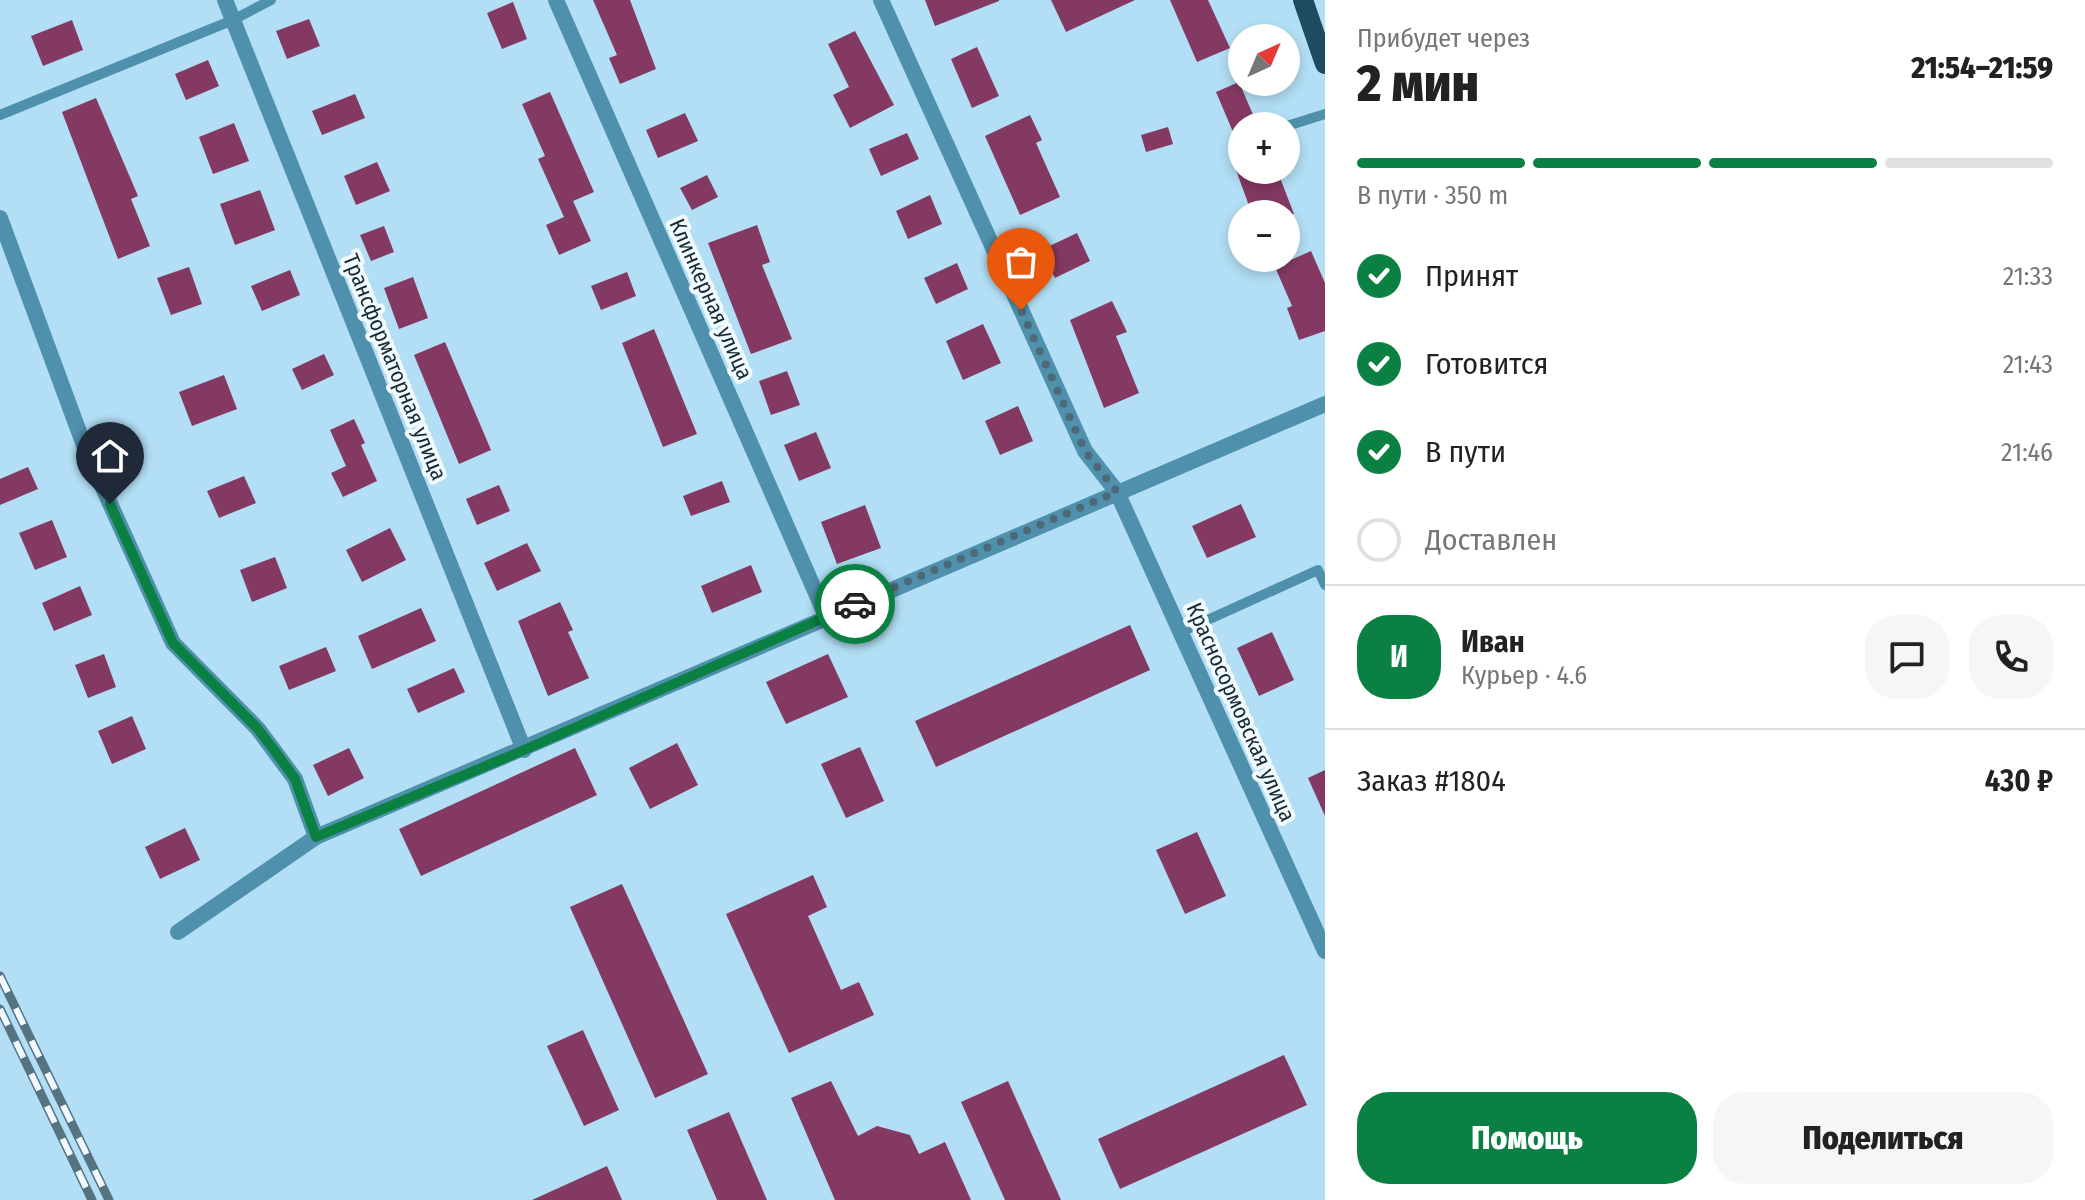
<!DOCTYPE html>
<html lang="ru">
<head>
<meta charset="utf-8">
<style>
  :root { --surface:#fff; --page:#f6f6f6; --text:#222; --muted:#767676; --line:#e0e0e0; --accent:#0b8043 }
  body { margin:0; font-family:"Fira Sans Condensed",sans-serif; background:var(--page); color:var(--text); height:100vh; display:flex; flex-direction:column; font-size:30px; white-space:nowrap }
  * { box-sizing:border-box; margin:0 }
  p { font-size:26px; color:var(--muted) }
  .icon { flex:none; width:44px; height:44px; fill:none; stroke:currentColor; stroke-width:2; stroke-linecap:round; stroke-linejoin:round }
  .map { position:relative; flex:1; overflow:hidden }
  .drawer { display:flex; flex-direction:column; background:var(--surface); width:760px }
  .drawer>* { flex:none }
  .needle { width:52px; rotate:44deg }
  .buttons { position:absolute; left:1228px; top:24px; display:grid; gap:16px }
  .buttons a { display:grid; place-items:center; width:72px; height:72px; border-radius:50%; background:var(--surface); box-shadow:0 4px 12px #0003; font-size:40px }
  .pin { position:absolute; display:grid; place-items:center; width:68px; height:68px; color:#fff; margin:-82px -34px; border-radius:50% 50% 50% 0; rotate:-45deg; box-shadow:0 0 8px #0007 }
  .pin .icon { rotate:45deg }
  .courier { position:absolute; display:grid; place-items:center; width:80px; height:80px; margin:-40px; border:6px solid #0b8043; border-radius:50%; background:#fff; color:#222; box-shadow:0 2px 10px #0007 }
  .summary em { font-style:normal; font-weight:800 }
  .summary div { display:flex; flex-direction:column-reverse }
  .summary { display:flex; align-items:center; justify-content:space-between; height:136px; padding:0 32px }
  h1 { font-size:52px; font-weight:800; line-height:60px }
  .bar { display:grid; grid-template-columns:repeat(4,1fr); gap:12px 8px; align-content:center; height:96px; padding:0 32px }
  .bar i { height:10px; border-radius:6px; background:var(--line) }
  .bar .selected { background:var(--accent) }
  .bar p { grid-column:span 4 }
  .line { display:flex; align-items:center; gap:20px; padding:0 32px; border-top:2px solid var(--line) }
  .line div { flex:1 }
  .round { display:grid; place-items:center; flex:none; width:84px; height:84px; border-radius:32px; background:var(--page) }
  ol { padding:0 32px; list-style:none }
  li { display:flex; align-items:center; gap:24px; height:88px }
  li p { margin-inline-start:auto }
  li .icon { padding:8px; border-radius:50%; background:var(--accent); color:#fff; stroke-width:4 }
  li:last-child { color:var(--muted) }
  li i { width:44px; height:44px; border:4px solid var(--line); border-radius:50% }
  .action { display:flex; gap:16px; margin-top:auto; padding:16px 32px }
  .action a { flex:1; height:92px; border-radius:32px; background:var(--accent); color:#fff; font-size:32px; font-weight:800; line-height:92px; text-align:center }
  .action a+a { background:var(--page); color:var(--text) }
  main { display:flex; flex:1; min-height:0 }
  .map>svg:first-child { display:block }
</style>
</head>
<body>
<main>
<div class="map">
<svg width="1325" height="1200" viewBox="0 0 1325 1200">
  <rect width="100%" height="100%" fill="#b2dff5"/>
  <g fill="#843963">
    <path d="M 593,0 L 630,0 L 656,69 L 620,84 L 609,58 L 617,55 Z"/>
    <path d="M 925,0 L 999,0 L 999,1 L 935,26 Z"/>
    <path d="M 1051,0 L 1135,0 L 1066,32 Z"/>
    <path d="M 1170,0 L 1208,0 L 1230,48 L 1197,62 Z"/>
    <path d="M 513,2 L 527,39 L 502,49 L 487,13 Z"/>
    <path d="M 309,19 L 320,46 L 287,59 L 276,31 Z"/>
    <path d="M 72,20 L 83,50 L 43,66 L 31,36 Z"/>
    <path d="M 855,31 L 894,105 L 850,128 L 833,95 L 849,87 L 828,44 Z"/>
    <path d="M 977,47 L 999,96 L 972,108 L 951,59 Z"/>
    <path d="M 208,60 L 219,86 L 186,100 L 175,74 Z"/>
    <path d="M 1239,82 L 1254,117 L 1242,122 L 1242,153 L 1216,92 Z"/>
    <path d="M 550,92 L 594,192 L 573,201 L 591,241 L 559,255 L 546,225 L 564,217 L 538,159 L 545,156 L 522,104 Z"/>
    <path d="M 355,94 L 365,118 L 322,135 L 312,111 Z"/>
    <path d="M 96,98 L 138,196 L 131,199 L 150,246 L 118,259 L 62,112 Z"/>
    <path d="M 685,113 L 698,141 L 658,158 L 646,130 Z"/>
    <path d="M 1030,115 L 1042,140 L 1036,143 L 1060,197 L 1020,215 L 985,136 Z"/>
    <path d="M 234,123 L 249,161 L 213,174 L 199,137 Z"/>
    <path d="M 1168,127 L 1173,144 L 1146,152 L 1141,135 Z"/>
    <path d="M 907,133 L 919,159 L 881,176 L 869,149 Z"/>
    <path d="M 377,162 L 390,191 L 356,205 L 344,176 Z"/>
    <path d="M 1236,170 L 1277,170 L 1294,214 L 1252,214 Z"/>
    <path d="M 707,175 L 718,197 L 692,210 L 680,188 Z"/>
    <path d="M 260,190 L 275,230 L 235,245 L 220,204 Z"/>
    <path d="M 930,195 L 942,224 L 908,239 L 896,211 Z"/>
    <path d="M 757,225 L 770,262 L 762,265 L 792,339 L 751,354 L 708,243 Z"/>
    <path d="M 384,226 L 394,252 L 371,261 L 360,235 Z"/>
    <path d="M 1077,233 L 1090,261 L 1055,278 L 1041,250 Z"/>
    <path d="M 1311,251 L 1325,283 L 1325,331 L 1299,340 L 1287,308 L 1292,306 L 1275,267 Z"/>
    <path d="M 957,263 L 968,289 L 936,304 L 924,278 Z"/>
    <path d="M 189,267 L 202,304 L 171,315 L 157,278 Z"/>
    <path d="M 290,270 L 300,295 L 262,311 L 251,286 Z"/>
    <path d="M 627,272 L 636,296 L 601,310 L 591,286 Z"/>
    <path d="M 413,277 L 428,318 L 399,329 L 384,288 Z"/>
    <path d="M 1112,301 L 1127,332 L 1116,336 L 1139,393 L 1104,408 L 1070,320 Z"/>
    <path d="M 983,324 L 1001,363 L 963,380 L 946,341 Z"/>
    <path d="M 654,329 L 697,434 L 663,447 L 622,343 Z"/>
    <path d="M 445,342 L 491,450 L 459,464 L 414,355 Z"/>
    <path d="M 324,354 L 334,375 L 302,390 L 292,369 Z"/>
    <path d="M 787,371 L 800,405 L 771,415 L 759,381 Z"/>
    <path d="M 224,375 L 237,409 L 192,426 L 179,392 Z"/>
    <path d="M 1018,406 L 1033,441 L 1000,455 L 985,421 Z"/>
    <path d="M 354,419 L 365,443 L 361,445 L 377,481 L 343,497 L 331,473 L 346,466 L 330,430 Z"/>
    <path d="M 816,432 L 831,468 L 799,481 L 784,445 Z"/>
    <path d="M 28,467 L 38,489 L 0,505 L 0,479 Z"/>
    <path d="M 244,476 L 256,503 L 219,518 L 207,491 Z"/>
    <path d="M 722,481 L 730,502 L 691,516 L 683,496 Z"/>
    <path d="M 499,485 L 510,511 L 477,525 L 466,499 Z"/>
    <path d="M 1241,504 L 1256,537 L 1207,558 L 1192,526 Z"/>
    <path d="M 865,505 L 881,548 L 837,564 L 821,522 Z"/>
    <path d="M 52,520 L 67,557 L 35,570 L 19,533 Z"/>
    <path d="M 390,528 L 406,560 L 362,582 L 346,550 Z"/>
    <path d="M 527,543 L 541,571 L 497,591 L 484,563 Z"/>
    <path d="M 275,557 L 287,588 L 252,602 L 240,570 Z"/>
    <path d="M 751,565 L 762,592 L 712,613 L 701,586 Z"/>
    <path d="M 80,586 L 92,615 L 54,631 L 42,603 Z"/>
    <path d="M 560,602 L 573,630 L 568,632 L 589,678 L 548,696 L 518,621 Z"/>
    <path d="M 421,608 L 436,641 L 372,669 L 358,636 Z"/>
    <path d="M 1130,625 L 1150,670 L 936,767 L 915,721 Z"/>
    <path d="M 1272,632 L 1294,680 L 1259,696 L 1237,648 Z"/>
    <path d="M 326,647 L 336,671 L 289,690 L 279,666 Z"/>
    <path d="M 104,654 L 116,687 L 88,698 L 75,665 Z"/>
    <path d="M 828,654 L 848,697 L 786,724 L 766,682 Z"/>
    <path d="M 454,668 L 465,692 L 418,713 L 407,689 Z"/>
    <path d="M 132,716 L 146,749 L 112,764 L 98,731 Z"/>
    <path d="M 677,743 L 698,785 L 650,809 L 629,768 Z"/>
    <path d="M 860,747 L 884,801 L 846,818 L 821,764 Z"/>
    <path d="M 349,748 L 364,778 L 328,796 L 313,765 Z"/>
    <path d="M 575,748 L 597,795 L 421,876 L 399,829 Z"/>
    <path d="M 1325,770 L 1325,816 L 1308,778 Z"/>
    <path d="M 185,828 L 200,860 L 160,879 L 145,847 Z"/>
    <path d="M 1197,832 L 1226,896 L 1185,914 L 1156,850 Z"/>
    <path d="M 813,875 L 827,907 L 808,916 L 841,990 L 859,982 L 874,1015 L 789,1053 L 726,914 Z"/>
    <path d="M 622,884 L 708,1074 L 655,1098 L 570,907 Z"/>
    <path d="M 583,1030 L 619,1110 L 584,1126 L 547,1046 Z"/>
    <path d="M 1284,1055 L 1307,1105 L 1120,1189 L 1098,1139 Z"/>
    <path d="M 831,1081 L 858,1136 L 877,1126 L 910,1135 L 919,1154 L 945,1142 L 971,1200 L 835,1200 L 791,1098 Z"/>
    <path d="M 1008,1081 L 1061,1200 L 1005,1200 L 961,1102 Z"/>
    <path d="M 729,1112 L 767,1200 L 717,1200 L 687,1130 Z"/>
    <path d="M 607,1166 L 622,1200 L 532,1200 Z"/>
  </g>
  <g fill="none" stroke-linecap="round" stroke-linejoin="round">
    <g stroke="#4f90ac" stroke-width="10">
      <path d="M 0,115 L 233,20 L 271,0"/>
      <path d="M 1287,126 L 1325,114"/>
      <path d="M 1181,632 L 1318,570 L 1325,585"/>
    </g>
    <g stroke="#4f90ac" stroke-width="16">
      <path d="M 225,0 L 524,750"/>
      <path d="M 556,0 L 826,616"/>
      <path d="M 881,0 L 1085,451 L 1117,492 L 1325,951"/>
      <path d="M 0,218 L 85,448 L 173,643 L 258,729 L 295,779 L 316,837"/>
      <path d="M 178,932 L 316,837 L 1325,404"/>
    </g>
    <path stroke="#1e4c5f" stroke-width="20" d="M 1303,0 L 1325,64"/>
    <g stroke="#567381" stroke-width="9">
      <g id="rail">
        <path d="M 0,976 L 109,1200"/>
        <path d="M 0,1009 L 92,1200"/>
      </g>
    </g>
    <use href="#rail" stroke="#f1fafe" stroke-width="6" stroke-dasharray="18" stroke-linecap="butt"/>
  </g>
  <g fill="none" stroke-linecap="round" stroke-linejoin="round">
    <path stroke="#4d6976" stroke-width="8" stroke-dasharray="0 14.4" d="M 855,604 L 1117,492 L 1085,451 L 1021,310"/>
    <path stroke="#0b8043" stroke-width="10" d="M 110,504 L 173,643 L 258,729 L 277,754 L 295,779 L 316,837 L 524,750 L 855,604"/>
  </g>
  <g text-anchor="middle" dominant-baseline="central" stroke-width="8" stroke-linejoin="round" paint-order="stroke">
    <g font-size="22" fill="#172931" stroke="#f1fafe">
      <text transform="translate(711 299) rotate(66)">Клинкерная улица</text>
      <text transform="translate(395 367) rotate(68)">Трансформаторная улица</text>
      <text transform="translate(1241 712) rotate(66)">Красносормовская улица</text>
    </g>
  </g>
</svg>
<div class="buttons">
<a><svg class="needle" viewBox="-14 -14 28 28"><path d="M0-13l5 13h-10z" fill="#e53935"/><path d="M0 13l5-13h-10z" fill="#767676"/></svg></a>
<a>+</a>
<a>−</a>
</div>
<div class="pin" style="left:1021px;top:310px;background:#ea580c"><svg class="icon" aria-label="bag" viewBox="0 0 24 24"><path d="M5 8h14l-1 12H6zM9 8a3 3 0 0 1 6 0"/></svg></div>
<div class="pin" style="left:110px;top:504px;background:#1f2937"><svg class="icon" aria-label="home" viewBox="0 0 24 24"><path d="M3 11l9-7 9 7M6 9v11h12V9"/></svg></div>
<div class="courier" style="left:855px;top:604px"><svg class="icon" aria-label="car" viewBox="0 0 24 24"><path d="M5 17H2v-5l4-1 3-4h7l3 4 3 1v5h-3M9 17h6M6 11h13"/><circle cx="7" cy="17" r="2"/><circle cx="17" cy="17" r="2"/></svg></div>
</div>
<section class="drawer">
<div class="summary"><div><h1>2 мин</h1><p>Прибудет через</p></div><em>21:54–21:59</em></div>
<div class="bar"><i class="selected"></i><i class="selected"></i><i class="selected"></i><i></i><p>В пути · 350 m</p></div>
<ol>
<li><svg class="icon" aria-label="check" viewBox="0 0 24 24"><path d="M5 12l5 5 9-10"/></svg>Принят<p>21:33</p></li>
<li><svg class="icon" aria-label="check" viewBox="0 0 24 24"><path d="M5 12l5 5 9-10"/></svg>Готовится<p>21:43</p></li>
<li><svg class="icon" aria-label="check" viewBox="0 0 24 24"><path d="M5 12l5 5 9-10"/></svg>В пути<p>21:46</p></li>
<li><i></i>Доставлен</li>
</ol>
<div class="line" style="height:144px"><b class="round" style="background:var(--accent);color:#fff">И</b><div><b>Иван</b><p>Курьер · 4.6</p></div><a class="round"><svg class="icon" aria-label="chat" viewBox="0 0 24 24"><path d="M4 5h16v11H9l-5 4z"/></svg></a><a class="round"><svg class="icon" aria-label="phone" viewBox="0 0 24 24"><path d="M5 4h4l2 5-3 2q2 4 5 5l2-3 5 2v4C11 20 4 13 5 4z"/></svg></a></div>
<div class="line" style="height:104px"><div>Заказ #1804</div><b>430 ₽</b></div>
<div class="action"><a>Помощь</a><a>Поделиться</a></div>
</section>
</main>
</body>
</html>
